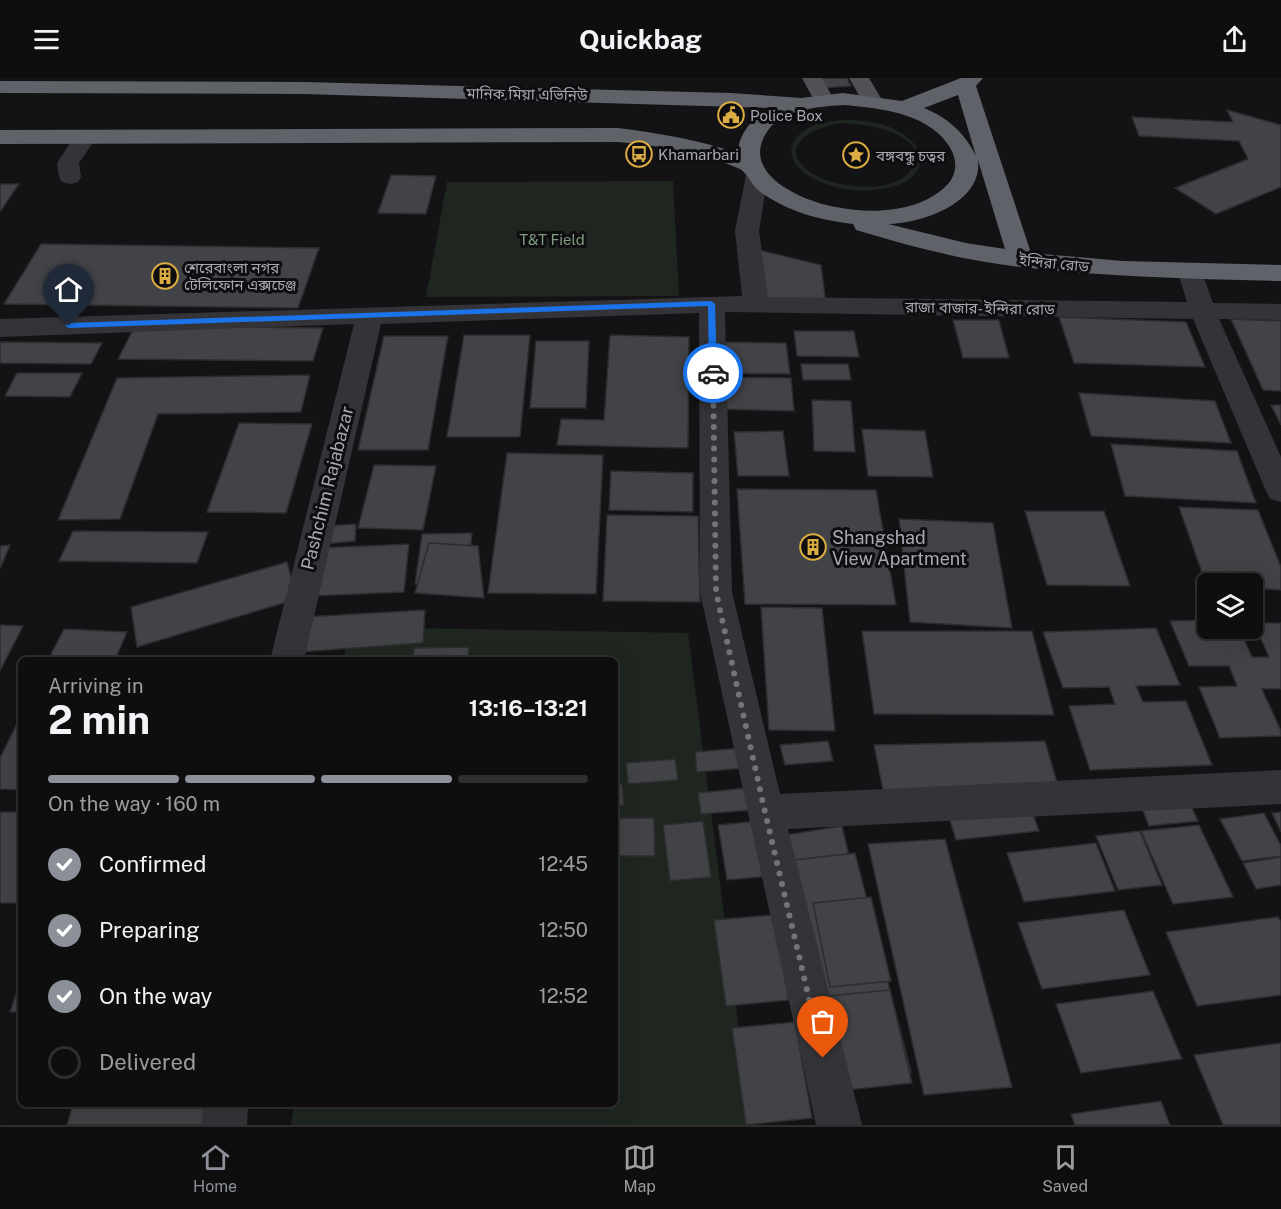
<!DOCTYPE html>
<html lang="en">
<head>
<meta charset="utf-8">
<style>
  :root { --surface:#0e0e0f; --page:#1c1c1d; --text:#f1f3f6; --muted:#9b9c9e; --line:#2e2e2f; --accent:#8c9099 }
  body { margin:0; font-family:"Public Sans","Noto Sans Bengali",sans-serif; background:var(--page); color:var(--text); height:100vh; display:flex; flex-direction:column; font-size:22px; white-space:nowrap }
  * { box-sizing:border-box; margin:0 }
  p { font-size:20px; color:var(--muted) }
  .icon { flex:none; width:33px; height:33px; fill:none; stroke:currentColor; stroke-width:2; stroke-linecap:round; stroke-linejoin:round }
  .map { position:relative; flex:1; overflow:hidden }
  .details { position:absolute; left:18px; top:579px; width:600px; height:450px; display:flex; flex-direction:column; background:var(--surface); border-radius:9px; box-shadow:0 6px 24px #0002,0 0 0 2px var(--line) }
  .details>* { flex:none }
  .fabs { position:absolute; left:1197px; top:495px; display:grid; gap:12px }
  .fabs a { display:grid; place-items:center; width:66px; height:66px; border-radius:9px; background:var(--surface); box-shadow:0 6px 24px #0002,0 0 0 2px var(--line); font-size:30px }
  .pin { position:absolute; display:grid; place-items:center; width:51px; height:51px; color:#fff; margin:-62px -26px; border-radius:50% 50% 50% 0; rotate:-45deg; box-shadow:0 0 6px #0007 }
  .pin .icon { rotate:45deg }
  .courier { position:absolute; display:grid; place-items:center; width:60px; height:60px; margin:-30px; border:4px solid #1a73e8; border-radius:50%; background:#fff; color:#222; box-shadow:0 2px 8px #0007 }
  .headline em { font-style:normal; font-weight:700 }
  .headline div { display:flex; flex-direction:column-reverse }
  .headline { display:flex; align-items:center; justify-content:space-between; height:102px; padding:0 30px }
  h1 { font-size:39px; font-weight:700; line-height:45px }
  .bar { display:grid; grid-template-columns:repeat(4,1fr); gap:9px 6px; align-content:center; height:72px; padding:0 30px }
  .bar i { height:8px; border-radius:4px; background:var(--line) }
  .bar .selected { background:var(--accent) }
  .bar p { grid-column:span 4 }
  ol { padding:0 30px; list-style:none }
  li { display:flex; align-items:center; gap:18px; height:66px }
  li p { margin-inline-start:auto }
  li .icon { padding:6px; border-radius:50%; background:var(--accent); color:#fff; stroke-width:4 }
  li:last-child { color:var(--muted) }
  li i { width:33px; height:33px; border:3px solid var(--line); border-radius:50% }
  header { display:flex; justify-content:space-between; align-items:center; height:78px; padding:0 30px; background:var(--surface); font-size:27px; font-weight:700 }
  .tabs { display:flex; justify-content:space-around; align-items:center; height:84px; border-top:2px solid var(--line); background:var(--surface); font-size:16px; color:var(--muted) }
  .tabs a { display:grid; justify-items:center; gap:3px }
  .tabs .selected { color:var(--accent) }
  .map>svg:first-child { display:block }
</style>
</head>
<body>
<header><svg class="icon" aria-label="menu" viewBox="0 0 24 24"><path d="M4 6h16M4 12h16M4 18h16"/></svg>Quickbag<svg class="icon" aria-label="share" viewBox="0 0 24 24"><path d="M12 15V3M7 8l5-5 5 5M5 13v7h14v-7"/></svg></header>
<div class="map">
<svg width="1281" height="1047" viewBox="0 0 1281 1047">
  <rect width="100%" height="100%" fill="#131214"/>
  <g fill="#1f2620" fill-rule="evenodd">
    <path d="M 840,42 C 860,42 880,43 898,53 C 934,73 924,104 886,110 C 865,114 843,113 823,105 C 799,96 776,72 805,52 C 815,45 828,44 840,42 ZM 841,45 C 861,45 934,55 912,91 C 895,118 832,110 810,94 C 774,67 816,49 841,45 Z"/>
    <path d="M 673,103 L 679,218 L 426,219 L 447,104 Z"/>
    <path d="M 347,549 L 688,555 L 751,1047 L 291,1047 L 294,1026 L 615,1026 L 615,582 L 344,582 Z"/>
  </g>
  <g fill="#424347" stroke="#2d2d30" stroke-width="1.5">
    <path d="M 819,0 L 847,0 L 851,8 L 823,10 Z"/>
    <path d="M 1227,32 L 1281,47 L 1281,109 L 1216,136 L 1175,110 L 1248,81 L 1239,63 L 1139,58 L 1132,39 L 1233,44 Z"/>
    <path d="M 391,97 L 436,98 L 426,136 L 378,135 Z"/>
    <path d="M 0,106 L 19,106 L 0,134 Z"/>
    <path d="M 41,166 L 319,170 L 298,230 L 4,226 Z"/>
    <path d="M 755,171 L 821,187 L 826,226 L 755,225 Z"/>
    <path d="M 1059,239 L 1186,244 L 1205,289 L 1074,285 Z"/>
    <path d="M 1231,241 L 1281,243 L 1281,313 L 1263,312 Z"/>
    <path d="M 953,242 L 999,242 L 1009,280 L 963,280 Z"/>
    <path d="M 135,248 L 323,250 L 313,283 L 118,281 Z"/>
    <path d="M 794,253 L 854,253 L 859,279 L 797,278 Z"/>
    <path d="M 464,257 L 530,257 L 520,359 L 447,359 Z"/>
    <path d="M 610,257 L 689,259 L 688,370 L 557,367 L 561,341 L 604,342 Z"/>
    <path d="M 384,258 L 448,258 L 428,372 L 358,372 Z"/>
    <path d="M 536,263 L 589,263 L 586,330 L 530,330 Z"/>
    <path d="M 0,264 L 102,265 L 91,286 L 0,285 Z"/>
    <path d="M 716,264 L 786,265 L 790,296 L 718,295 Z"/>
    <path d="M 801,286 L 848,286 L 851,302 L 803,302 Z"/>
    <path d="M 17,295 L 82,295 L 70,319 L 5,318 Z"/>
    <path d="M 310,297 L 301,334 L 158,336 L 120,441 L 58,442 L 117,300 Z"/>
    <path d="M 717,299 L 791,300 L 794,333 L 718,331 Z"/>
    <path d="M 1079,315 L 1215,323 L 1231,365 L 1091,358 Z"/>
    <path d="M 812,322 L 851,323 L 855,374 L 814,373 Z"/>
    <path d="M 1271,327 L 1281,327 L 1281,347 Z"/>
    <path d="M 239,345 L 312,346 L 286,435 L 207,434 Z"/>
    <path d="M 862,351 L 925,353 L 933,399 L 868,398 Z"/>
    <path d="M 783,353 L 789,398 L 738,398 L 734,354 Z"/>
    <path d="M 1111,366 L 1237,373 L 1256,425 L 1125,418 Z"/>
    <path d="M 507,375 L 603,377 L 596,516 L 488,515 Z"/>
    <path d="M 374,387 L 436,388 L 423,452 L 358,450 Z"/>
    <path d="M 611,393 L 693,395 L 693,434 L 609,432 Z"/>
    <path d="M 737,411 L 876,412 L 896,527 L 745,526 Z"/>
    <path d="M 1179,429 L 1258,432 L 1281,489 L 1281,512 L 1252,510 L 1252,506 L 1208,506 L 1207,509 Z"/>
    <path d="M 1025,433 L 1104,433 L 1130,508 L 1047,507 Z"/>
    <path d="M 607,437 L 698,438 L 700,524 L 603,523 Z"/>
    <path d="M 899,441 L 993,445 L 1012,550 L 910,544 Z"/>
    <path d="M 356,446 L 355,463 L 324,466 L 325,448 Z"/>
    <path d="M 73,453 L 208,454 L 197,485 L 59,483 Z"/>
    <path d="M 472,455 L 467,505 L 415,506 L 422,456 Z"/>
    <path d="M 429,465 L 478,468 L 484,520 L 415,515 Z"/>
    <path d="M 409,466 L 404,514 L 313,518 L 321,470 Z"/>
    <path d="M 10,467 L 0,491 L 0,468 Z"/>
    <path d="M 287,484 L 297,521 L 137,569 L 131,529 Z"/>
    <path d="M 761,529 L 822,530 L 835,653 L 769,652 Z"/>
    <path d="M 425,532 L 423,565 L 300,574 L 305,539 Z"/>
    <path d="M 1208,542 L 1208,550 L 1239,550 L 1252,579 L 1269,579 L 1254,545 L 1281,545 L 1281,611 L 1262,611 L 1281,653 L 1281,658 L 1220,660 L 1199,609 L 1237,608 L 1229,588 L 1189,588 L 1170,543 Z"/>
    <path d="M 0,547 L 23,548 L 0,593 Z"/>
    <path d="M 1156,550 L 1180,607 L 1136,608 L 1143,624 L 1186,623 L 1212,687 L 1090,692 L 1069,628 L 1115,626 L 1109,609 L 1063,610 L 1043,554 Z"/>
    <path d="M 64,551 L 127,554 L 115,582 L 48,582 Z"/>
    <path d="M 862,553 L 1032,553 L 1054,637 L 874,636 Z"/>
    <path d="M 469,569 L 468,582 L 413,582 L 414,570 Z"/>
    <path d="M 403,578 L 403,582 L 302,582 Z"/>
    <path d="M 21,637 L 21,712 L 0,711 L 0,680 Z"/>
    <path d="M 828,663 L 833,683 L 785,687 L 780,667 Z"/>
    <path d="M 1045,663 L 1058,708 L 883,712 L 874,667 Z"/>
    <path d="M 742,670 L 746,690 L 697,694 L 695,674 Z"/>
    <path d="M 675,681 L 678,702 L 628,706 L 626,685 Z"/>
    <path d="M 615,706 L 622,706 L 624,727 L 615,728 Z"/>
    <path d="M 747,710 L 752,732 L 701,736 L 698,715 Z"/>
    <path d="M 1188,721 L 1198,743 L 1149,748 L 1140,725 Z"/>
    <path d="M 1030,727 L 1039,753 L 956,762 L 948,736 Z"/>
    <rect x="0" y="734" width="21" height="91"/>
    <path d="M 1281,734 L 1281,754 L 1272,735 Z"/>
    <path d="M 1264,735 L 1281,768 L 1281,778 L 1242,783 L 1220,741 Z"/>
    <path d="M 615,740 L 654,740 L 655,778 L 615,778 Z"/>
    <path d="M 703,743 L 711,799 L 670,803 L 663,747 Z"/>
    <path d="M 758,743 L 768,798 L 727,802 L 718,747 Z"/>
    <path d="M 1199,747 L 1233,819 L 1173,826 L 1141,753 Z"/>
    <path d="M 842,748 L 857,812 L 799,817 L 785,757 Z"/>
    <path d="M 1140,753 L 1162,807 L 1118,812 L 1096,758 Z"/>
    <path d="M 945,761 L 1012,1009 L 924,1017 L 868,766 Z"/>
    <path d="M 1096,765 L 1115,813 L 1024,824 L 1007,775 Z"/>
    <path d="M 855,775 L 911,994 L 843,1003 L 794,782 Z"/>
    <path d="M 1281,779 L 1281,807 L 1256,811 L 1243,785 Z"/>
    <path d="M 871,819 L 891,903 L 830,909 L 813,825 Z"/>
    <path d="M 1124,832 L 1150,897 L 1042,911 L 1018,845 Z"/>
    <path d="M 773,837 L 789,922 L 726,928 L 714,842 Z"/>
    <path d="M 1278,839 L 1281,844 L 1281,917 L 1197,928 L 1166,854 Z"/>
    <path d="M 21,901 L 21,934 L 10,934 Z"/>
    <path d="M 890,912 L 912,1005 L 847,1012 L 828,918 Z"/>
    <path d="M 1153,913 L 1182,981 L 1081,995 L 1056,926 Z"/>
    <path d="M 795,944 L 812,1040 L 746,1047 L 732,950 Z"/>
    <path d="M 1281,965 L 1281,1047 L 1223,1047 L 1194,977 Z"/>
    <path d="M 1161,1023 L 1170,1047 L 1075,1047 L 1071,1036 Z"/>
    <path d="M 73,1026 L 207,1026 L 203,1047 L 67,1047 Z"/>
  </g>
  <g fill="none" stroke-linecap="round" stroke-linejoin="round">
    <g fill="#343438" fill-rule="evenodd">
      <path d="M 85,53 L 93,55 L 96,60 L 79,85 L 81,99 L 78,104 L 70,106 L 62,104 L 59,99 L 57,85 L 77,55 Z"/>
      <path d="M 757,90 L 765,92 L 768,97 L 759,153 L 768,219 L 1187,224 L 1178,194 L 1182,189 L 1191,186 L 1200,189 L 1213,225 L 1281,226 L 1281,242 L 1219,241 L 1281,379 L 1281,424 L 1270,421 L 1266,413 L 1193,241 L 725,234 L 732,514 L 780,716 L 1281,692 L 1281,726 L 788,751 L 862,1047 L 816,1047 L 700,514 L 699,235 L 381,246 L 304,582 L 270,582 L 354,246 L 0,259 L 0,241 L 742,218 L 735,153 L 746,97 L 749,92 Z"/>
      <path d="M 204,1026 L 248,1026 L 247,1047 L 201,1047 Z"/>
    </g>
    <g fill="#505157" fill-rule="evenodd">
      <path d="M 802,0 L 822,0 L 834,22 L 830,26 L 823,28 L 816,26 Z"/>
      <path d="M 849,0 L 869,0 L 882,22 L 878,26 L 871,28 L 864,26 Z"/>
    </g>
    <path fill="#606269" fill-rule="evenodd" d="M 961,0 L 983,0 L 976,8 L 1031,175 L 1123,183 L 1281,187 L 1281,203 C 1194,201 1107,199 1021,189 C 965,183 909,168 856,152 L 853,146 C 819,142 785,133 758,112 C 751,106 747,95 740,91 C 701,74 660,68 618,64 L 0,66 L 0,52 L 618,50 C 659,55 698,62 738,75 C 738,56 754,38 770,30 L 304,16 L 0,15 L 0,3 L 304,4 L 731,15 L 801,20 L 843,15 L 902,23 ZM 958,17 L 976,78 C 964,54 948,40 924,30 ZM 843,27 C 878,30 924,34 947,65 C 958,80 959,97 944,110 C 930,122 914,128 895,131 C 876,134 855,133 836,129 C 805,124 742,98 765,57 C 779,31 817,29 843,27 ZM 978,82 L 1005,171 L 966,165 L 888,146 C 922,145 983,125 978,82 Z"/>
  </g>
  <path fill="#1a73e8" d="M 711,223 L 715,226 L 717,295 L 713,298 L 709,295 L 708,228 L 69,250 L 65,248 L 69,245 Z"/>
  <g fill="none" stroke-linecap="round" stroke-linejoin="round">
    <path stroke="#73747b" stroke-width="6" stroke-dasharray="0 10.8" d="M 713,295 L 716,514 L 765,734 L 823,980"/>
  </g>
  <defs>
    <g id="civic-ring" transform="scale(1.35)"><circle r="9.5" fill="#0e0d0f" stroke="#dcad42" stroke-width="1.5"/><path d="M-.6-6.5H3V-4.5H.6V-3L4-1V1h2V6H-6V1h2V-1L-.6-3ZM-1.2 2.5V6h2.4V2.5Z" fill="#dcad42"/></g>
    <g id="bus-ring" transform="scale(1.35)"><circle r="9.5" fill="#0e0d0f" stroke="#dcad42" stroke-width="1.5"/><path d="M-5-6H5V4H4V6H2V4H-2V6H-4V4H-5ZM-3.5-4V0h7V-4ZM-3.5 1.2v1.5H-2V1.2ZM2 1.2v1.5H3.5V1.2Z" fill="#dcad42"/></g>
    <g id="sight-ring" transform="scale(1.35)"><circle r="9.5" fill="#0e0d0f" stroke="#dcad42" stroke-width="1.5"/><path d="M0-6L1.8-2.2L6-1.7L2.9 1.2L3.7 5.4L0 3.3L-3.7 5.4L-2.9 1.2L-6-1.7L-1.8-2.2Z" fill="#dcad42"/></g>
    <g id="building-ring" transform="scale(1.35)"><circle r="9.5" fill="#0e0d0f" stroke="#dcad42" stroke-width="1.5"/><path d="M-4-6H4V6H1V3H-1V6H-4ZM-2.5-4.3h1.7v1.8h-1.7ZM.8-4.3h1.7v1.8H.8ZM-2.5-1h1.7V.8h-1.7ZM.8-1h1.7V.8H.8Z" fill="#dcad42"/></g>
  </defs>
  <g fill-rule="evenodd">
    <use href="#civic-ring" x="731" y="37"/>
    <use href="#bus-ring" x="639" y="76"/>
    <use href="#sight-ring" x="856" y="77"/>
    <use href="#building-ring" x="165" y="198"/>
    <use href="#building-ring" x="813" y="469"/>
  </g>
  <g text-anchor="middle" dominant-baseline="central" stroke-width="6" stroke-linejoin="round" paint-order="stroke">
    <g font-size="15" fill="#a6a9b3" stroke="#0e0d0f">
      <text transform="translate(527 16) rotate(1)">মানিক মিয়া এভিনিউ</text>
      <text transform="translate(1054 185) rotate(6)">ইন্দিরা রোড</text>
      <text transform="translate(980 230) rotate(1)">রাজা বাজার- ইন্দিরা রোড</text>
    </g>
    <g font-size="15" fill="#a6a9b3" stroke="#0e0d0f" text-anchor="start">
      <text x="750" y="37">Police Box</text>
      <text x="658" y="76">Khamarbari</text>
      <text x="876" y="77">বঙ্গবন্ধু চত্বর</text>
      <text x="184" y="189">শেরেবাংলা নগর<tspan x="184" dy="17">টেলিফোন এক্সচেঞ্জ</tspan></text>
    </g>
    <g font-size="15" fill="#7f9c81" stroke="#0e0d0f">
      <text x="552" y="161">T&amp;T Field</text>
    </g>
    <g font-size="18" fill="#a6a9b3" stroke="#0e0d0f">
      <text transform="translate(327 410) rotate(-76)">Pashchim Rajabazar</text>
    </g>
    <g font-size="18" fill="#a6a9b3" stroke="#0e0d0f" text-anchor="start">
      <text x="832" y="459">Shangshad<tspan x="832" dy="21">View Apartment</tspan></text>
    </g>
  </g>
</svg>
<div class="fabs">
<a><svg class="icon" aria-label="layers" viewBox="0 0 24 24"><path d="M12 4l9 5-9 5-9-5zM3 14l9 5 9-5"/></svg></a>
</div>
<div class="pin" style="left:823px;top:980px;background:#ea580c"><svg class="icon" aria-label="bag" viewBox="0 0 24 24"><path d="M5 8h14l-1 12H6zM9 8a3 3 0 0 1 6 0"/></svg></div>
<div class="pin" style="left:69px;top:248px;background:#1f2937"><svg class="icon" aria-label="home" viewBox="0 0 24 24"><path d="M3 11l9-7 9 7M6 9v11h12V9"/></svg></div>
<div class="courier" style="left:713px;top:295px"><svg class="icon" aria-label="car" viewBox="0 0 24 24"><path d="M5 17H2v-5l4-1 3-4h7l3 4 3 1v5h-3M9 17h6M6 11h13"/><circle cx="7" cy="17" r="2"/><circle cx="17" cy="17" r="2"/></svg></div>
<section class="details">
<div class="headline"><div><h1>2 min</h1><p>Arriving in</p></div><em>13:16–13:21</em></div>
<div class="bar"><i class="selected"></i><i class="selected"></i><i class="selected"></i><i></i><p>On the way · 160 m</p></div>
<ol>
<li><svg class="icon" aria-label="check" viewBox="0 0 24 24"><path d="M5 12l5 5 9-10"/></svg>Confirmed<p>12:45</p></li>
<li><svg class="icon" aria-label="check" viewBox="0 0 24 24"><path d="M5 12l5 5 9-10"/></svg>Preparing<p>12:50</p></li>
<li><svg class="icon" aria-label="check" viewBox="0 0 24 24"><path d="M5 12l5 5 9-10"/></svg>On the way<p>12:52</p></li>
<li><i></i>Delivered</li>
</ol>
</section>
</div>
<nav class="tabs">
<a class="selected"><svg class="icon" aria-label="home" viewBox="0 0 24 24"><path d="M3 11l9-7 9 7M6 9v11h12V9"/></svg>Home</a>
<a><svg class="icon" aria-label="map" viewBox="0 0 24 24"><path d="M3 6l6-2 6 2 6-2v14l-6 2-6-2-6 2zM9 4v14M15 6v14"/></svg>Map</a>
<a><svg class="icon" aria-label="saved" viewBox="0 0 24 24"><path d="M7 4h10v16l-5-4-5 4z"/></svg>Saved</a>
</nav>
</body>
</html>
